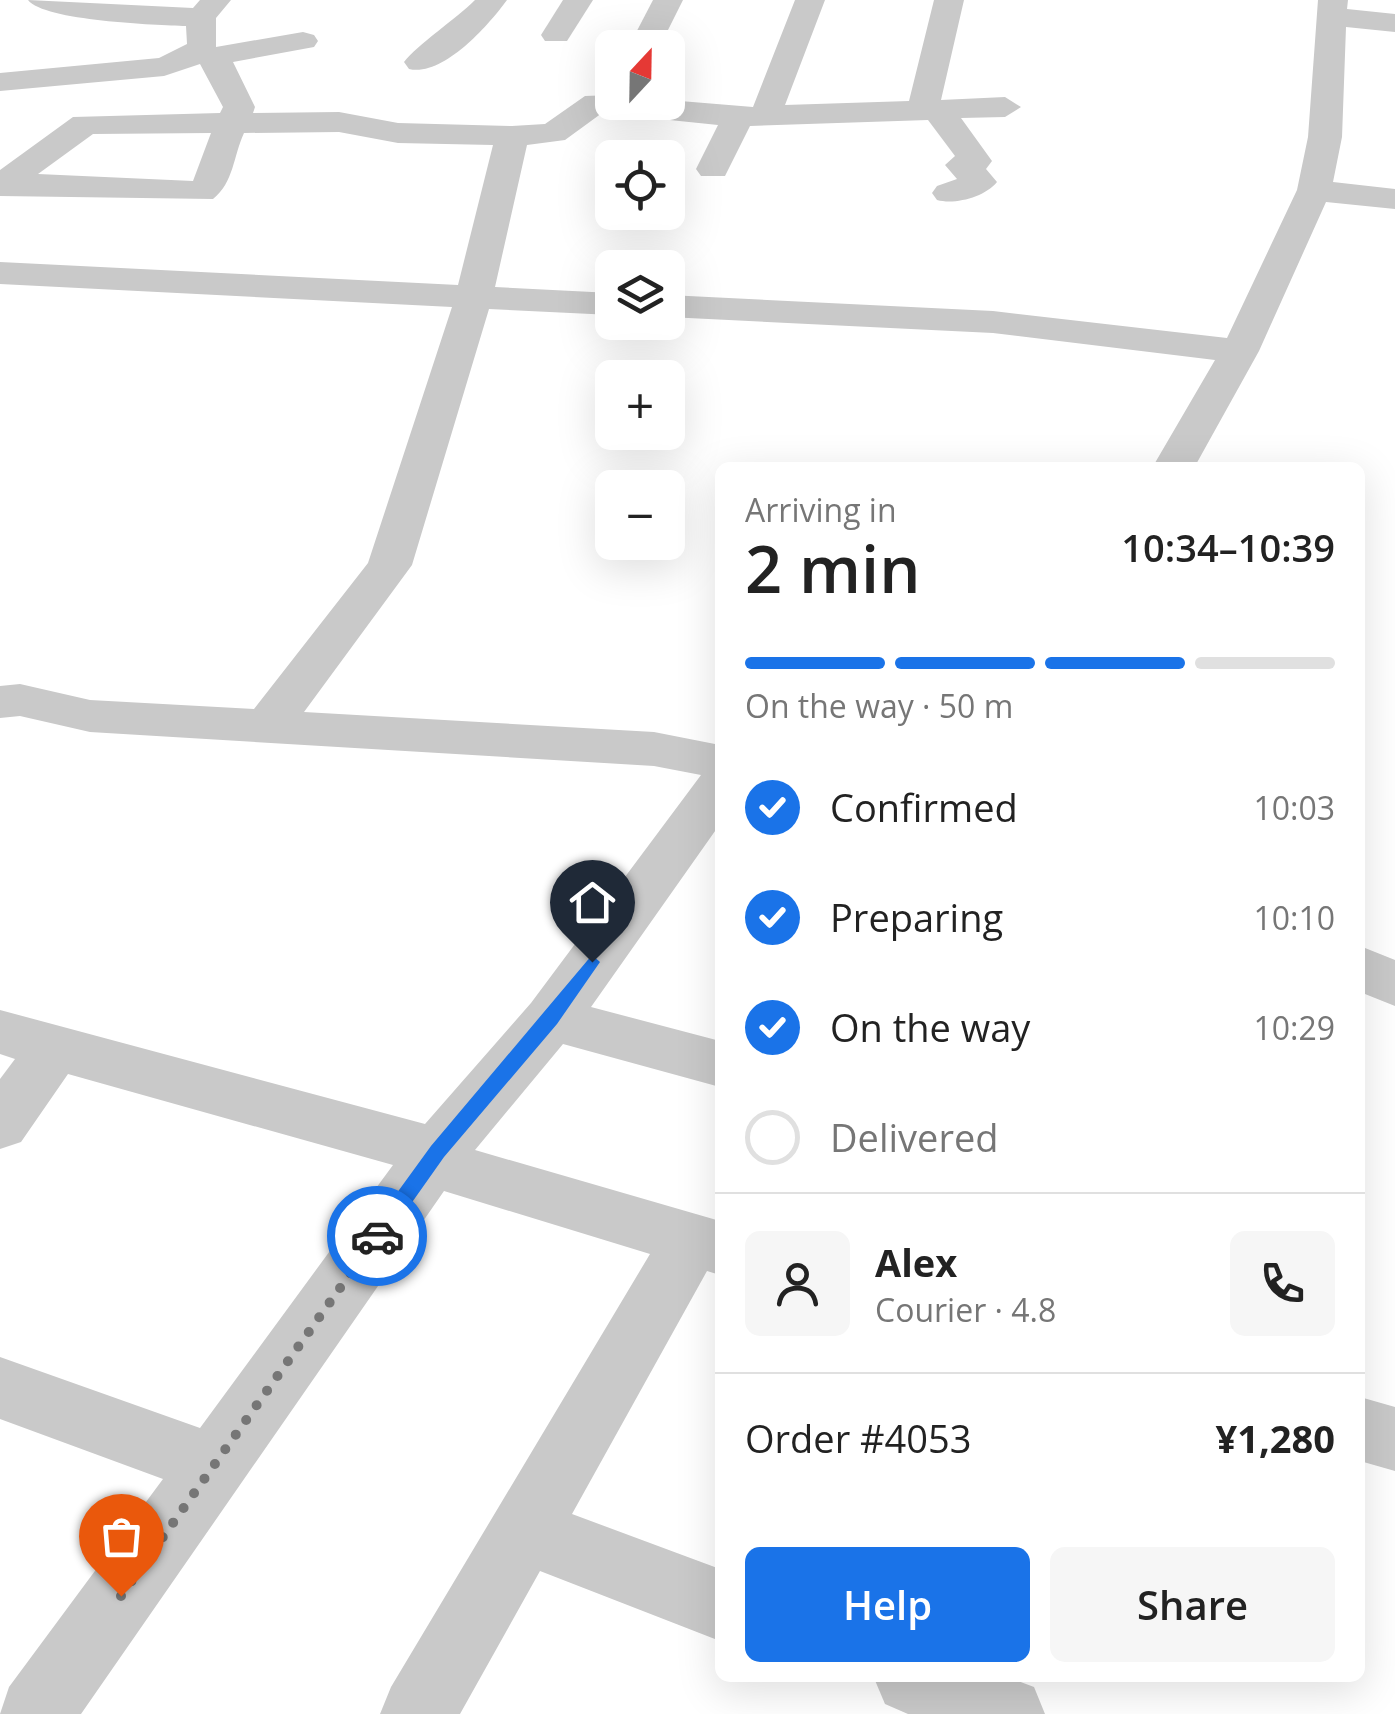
<!DOCTYPE html>
<html lang="en">
<head>
<meta charset="utf-8">
<style>
  :root { --surface:#fff; --page:#f6f6f6; --text:#222; --muted:#767676; --line:#e0e0e0; --accent:#1a73e8 }
  body { margin:0; font-family:"Open Sans",sans-serif; background:var(--page); color:var(--text); height:100vh; display:flex; flex-direction:column; font-size:38px; white-space:nowrap }
  * { box-sizing:border-box; margin:0 }
  p { font-size:32px; color:var(--muted) }
  .icon { flex:none; width:55px; height:55px; fill:none; stroke:currentColor; stroke-width:2; stroke-linecap:round; stroke-linejoin:round }
  .map { position:relative; flex:1; overflow:hidden }
  .side { position:absolute; left:715px; top:462px; width:650px; height:1220px; display:flex; flex-direction:column; background:var(--surface); border-radius:15px; box-shadow:0 10px 40px #0002 }
  .side>* { flex:none }
  .needle { width:65px; rotate:22deg }
  .buttons { position:absolute; left:595px; top:30px; display:grid; gap:20px }
  .buttons a { display:grid; place-items:center; width:90px; height:90px; border-radius:15px; background:var(--surface); box-shadow:0 10px 40px #0002; font-size:50px }
  .pin { position:absolute; display:grid; place-items:center; width:85px; height:85px; color:#fff; margin:-102px -42px; border-radius:50% 50% 50% 0; rotate:-45deg; box-shadow:0 0 10px #0007 }
  .pin .icon { rotate:45deg }
  .courier { position:absolute; display:grid; place-items:center; width:100px; height:100px; margin:-50px; border:8px solid #1a73e8; border-radius:50%; background:#fff; color:#222; box-shadow:0 2px 12px #0007 }
  .head em { font-style:normal; font-weight:600 }
  .head div { display:flex; flex-direction:column-reverse }
  .head { display:flex; align-items:center; justify-content:space-between; height:170px; padding:0 30px }
  h1 { font-size:65px; font-weight:600; line-height:75px }
  .bar { display:grid; grid-template-columns:repeat(4,1fr); gap:15px 10px; align-content:center; height:120px; padding:0 30px }
  .bar i { height:12px; border-radius:8px; background:var(--line) }
  .bar .current { background:var(--accent) }
  .bar p { grid-column:span 4 }
  .line { display:flex; align-items:center; gap:25px; padding:0 30px; border-top:2px solid var(--line) }
  .line div { flex:1 }
  .round { display:grid; place-items:center; flex:none; width:105px; height:105px; border-radius:15px; background:var(--page) }
  ol { padding:0 30px; list-style:none }
  li { display:flex; align-items:center; gap:30px; height:110px }
  li p { margin-inline-start:auto }
  li .icon { padding:10px; border-radius:50%; background:var(--accent); color:#fff; stroke-width:4 }
  li:last-child { color:var(--muted) }
  li i { width:55px; height:55px; border:5px solid var(--line); border-radius:50% }
  .button { display:flex; gap:20px; margin-top:auto; padding:20px 30px }
  .button a { flex:1; height:115px; border-radius:15px; background:var(--accent); color:#fff; font-size:40px; font-weight:600; line-height:115px; text-align:center }
  .button a+a { background:var(--page); color:var(--text) }
  .map>svg:first-child { display:block }
</style>
</head>
<body>
<div class="map">
<svg width="1395" height="1714" viewBox="0 0 1395 1714">
  <rect width="100%" height="100%" fill="#fff"/>
  <g fill="none" stroke-linecap="round" stroke-linejoin="round">
    <g fill="#c9c9c9" fill-rule="evenodd">
      <path d="M 28,0 L 193,8 L 200,0 L 231,0 L 216,18 L 216,47 L 303,32 L 314,35 L 318,41 L 314,47 L 233,62 L 255,107 L 253,113 L 339,112 L 398,123 L 512,126 L 545,124 L 585,96 L 612,95 L 612,102 L 668,100 L 753,107 L 795,0 L 825,0 L 785,105 L 909,101 L 934,0 L 964,0 L 941,100 L 1005,97 L 1021,107 L 1005,117 L 961,118 L 992,161 L 986,169 L 997,182 C 985,197 955,205 937,200 L 932,193 L 937,186 L 957,179 L 945,165 L 955,156 L 928,120 L 750,126 L 725,176 L 701,176 L 696,169 L 718,125 L 602,113 L 565,140 L 527,145 L 495,287 L 612,293 L 612,315 L 489,309 L 412,565 L 304,712 L 654,732 L 720,745 L 720,824 L 591,1007 L 720,1041 L 720,1087 L 563,1044 L 475,1150 L 720,1221 L 720,1275 L 707,1271 L 572,1514 L 720,1569 L 720,1641 L 540,1571 L 460,1714 L 380,1714 L 391,1687 L 650,1254 L 444,1191 L 81,1714 L 0,1714 L 9,1687 L 163,1479 L 0,1419 L 0,1357 L 200,1428 L 393,1165 L 68,1074 L 21,1142 L 0,1149 L 0,1079 L 15,1059 L 0,1054 L 0,1010 L 425,1124 L 531,1003 L 701,775 L 654,766 L 90,732 L 20,716 L 0,718 L 0,686 L 20,684 L 90,700 L 254,709 L 368,563 L 452,307 L 0,284 L 0,262 L 458,285 L 493,145 L 398,143 L 339,132 L 244,133 C 233,157 234,182 213,199 L 0,196 L 0,170 L 73,117 L 220,113 L 223,107 L 200,64 L 164,76 L 0,91 L 0,73 L 159,58 L 187,44 L 186,26 C 157,25 44,21 28,0 ZM 211,133 L 193,181 L 38,174 L 93,134 Z"/>
      <path d="M 475,0 L 507,0 C 488,26 443,77 409,69 L 404,62 C 417,45 457,18 475,0 Z"/>
      <path d="M 563,0 L 593,0 L 567,41 L 545,41 L 541,35 Z"/>
      <path d="M 653,0 L 683,0 L 659,48 L 628,48 Z"/>
      <path d="M 1318,0 L 1348,0 L 1347,9 L 1395,14 L 1395,32 L 1346,27 L 1342,137 L 1333,182 L 1395,189 L 1395,209 L 1326,202 L 1259,351 L 1194,468 L 1152,468 L 1215,360 L 993,333 L 668,317 L 668,295 L 993,311 L 1227,338 L 1297,190 L 1308,137 Z"/>
      <path d="M 1360,946 L 1395,960 L 1395,1006 L 1360,992 Z"/>
      <path d="M 1360,1397 L 1395,1407 L 1395,1471 L 1360,1461 Z"/>
      <path d="M 874,1678 L 1010,1678 L 1034,1687 L 1045,1714 L 908,1714 L 885,1704 Z"/>
    </g>
  </g>
  <path fill="#1a73e8" d="M 592,955 L 600,962 L 557,1024 L 444,1157 L 384,1242 L 370,1242 L 370,1230 L 431,1146 Z"/>
  <g fill="none" stroke-linecap="round" stroke-linejoin="round">
    <path stroke="#767676" stroke-width="10" stroke-dasharray="0 18" d="M 121,1596 L 377,1236"/>
  </g>
</svg>
<div class="buttons">
<a><svg class="needle" viewBox="-14 -14 28 28"><path d="M0-13l5 13h-10z" fill="#e53935"/><path d="M0 13l5-13h-10z" fill="#767676"/></svg></a>
<a><svg class="icon" aria-label="locate" viewBox="0 0 24 24"><circle cx="12" cy="12" r="6"/><path d="M12 2v4M12 18v4M2 12h4M18 12h4"/></svg></a>
<a><svg class="icon" aria-label="layers" viewBox="0 0 24 24"><path d="M12 4l9 5-9 5-9-5zM3 14l9 5 9-5"/></svg></a>
<a>+</a>
<a>−</a>
</div>
<div class="pin" style="left:121px;top:1596px;background:#ea580c"><svg class="icon" aria-label="bag" viewBox="0 0 24 24"><path d="M5 8h14l-1 12H6zM9 8a3 3 0 0 1 6 0"/></svg></div>
<div class="pin" style="left:592px;top:962px;background:#1f2937"><svg class="icon" aria-label="home" viewBox="0 0 24 24"><path d="M3 11l9-7 9 7M6 9v11h12V9"/></svg></div>
<div class="courier" style="left:377px;top:1236px"><svg class="icon" aria-label="car" viewBox="0 0 24 24"><path d="M5 17H2v-5l4-1 3-4h7l3 4 3 1v5h-3M9 17h6M6 11h13"/><circle cx="7" cy="17" r="2"/><circle cx="17" cy="17" r="2"/></svg></div>
<section class="side">
<div class="head"><div><h1>2 min</h1><p>Arriving in</p></div><em>10:34–10:39</em></div>
<div class="bar"><i class="current"></i><i class="current"></i><i class="current"></i><i></i><p>On the way · 50 m</p></div>
<ol>
<li><svg class="icon" aria-label="check" viewBox="0 0 24 24"><path d="M5 12l5 5 9-10"/></svg>Confirmed<p>10:03</p></li>
<li><svg class="icon" aria-label="check" viewBox="0 0 24 24"><path d="M5 12l5 5 9-10"/></svg>Preparing<p>10:10</p></li>
<li><svg class="icon" aria-label="check" viewBox="0 0 24 24"><path d="M5 12l5 5 9-10"/></svg>On the way<p>10:29</p></li>
<li><i></i>Delivered</li>
</ol>
<div class="line" style="height:180px"><a class="round"><svg class="icon" aria-label="person" viewBox="0 0 24 24"><circle cx="12" cy="8" r="4"/><path d="M4 21q1-7 8-7t8 7"/></svg></a><div><b>Alex</b><p>Courier · 4.8</p></div><a class="round"><svg class="icon" aria-label="phone" viewBox="0 0 24 24"><path d="M5 4h4l2 5-3 2q2 4 5 5l2-3 5 2v4C11 20 4 13 5 4z"/></svg></a></div>
<div class="line" style="height:130px"><div>Order #4053</div><b>¥1,280</b></div>
<div class="button"><a>Help</a><a>Share</a></div>
</section>
</div>
</body>
</html>
